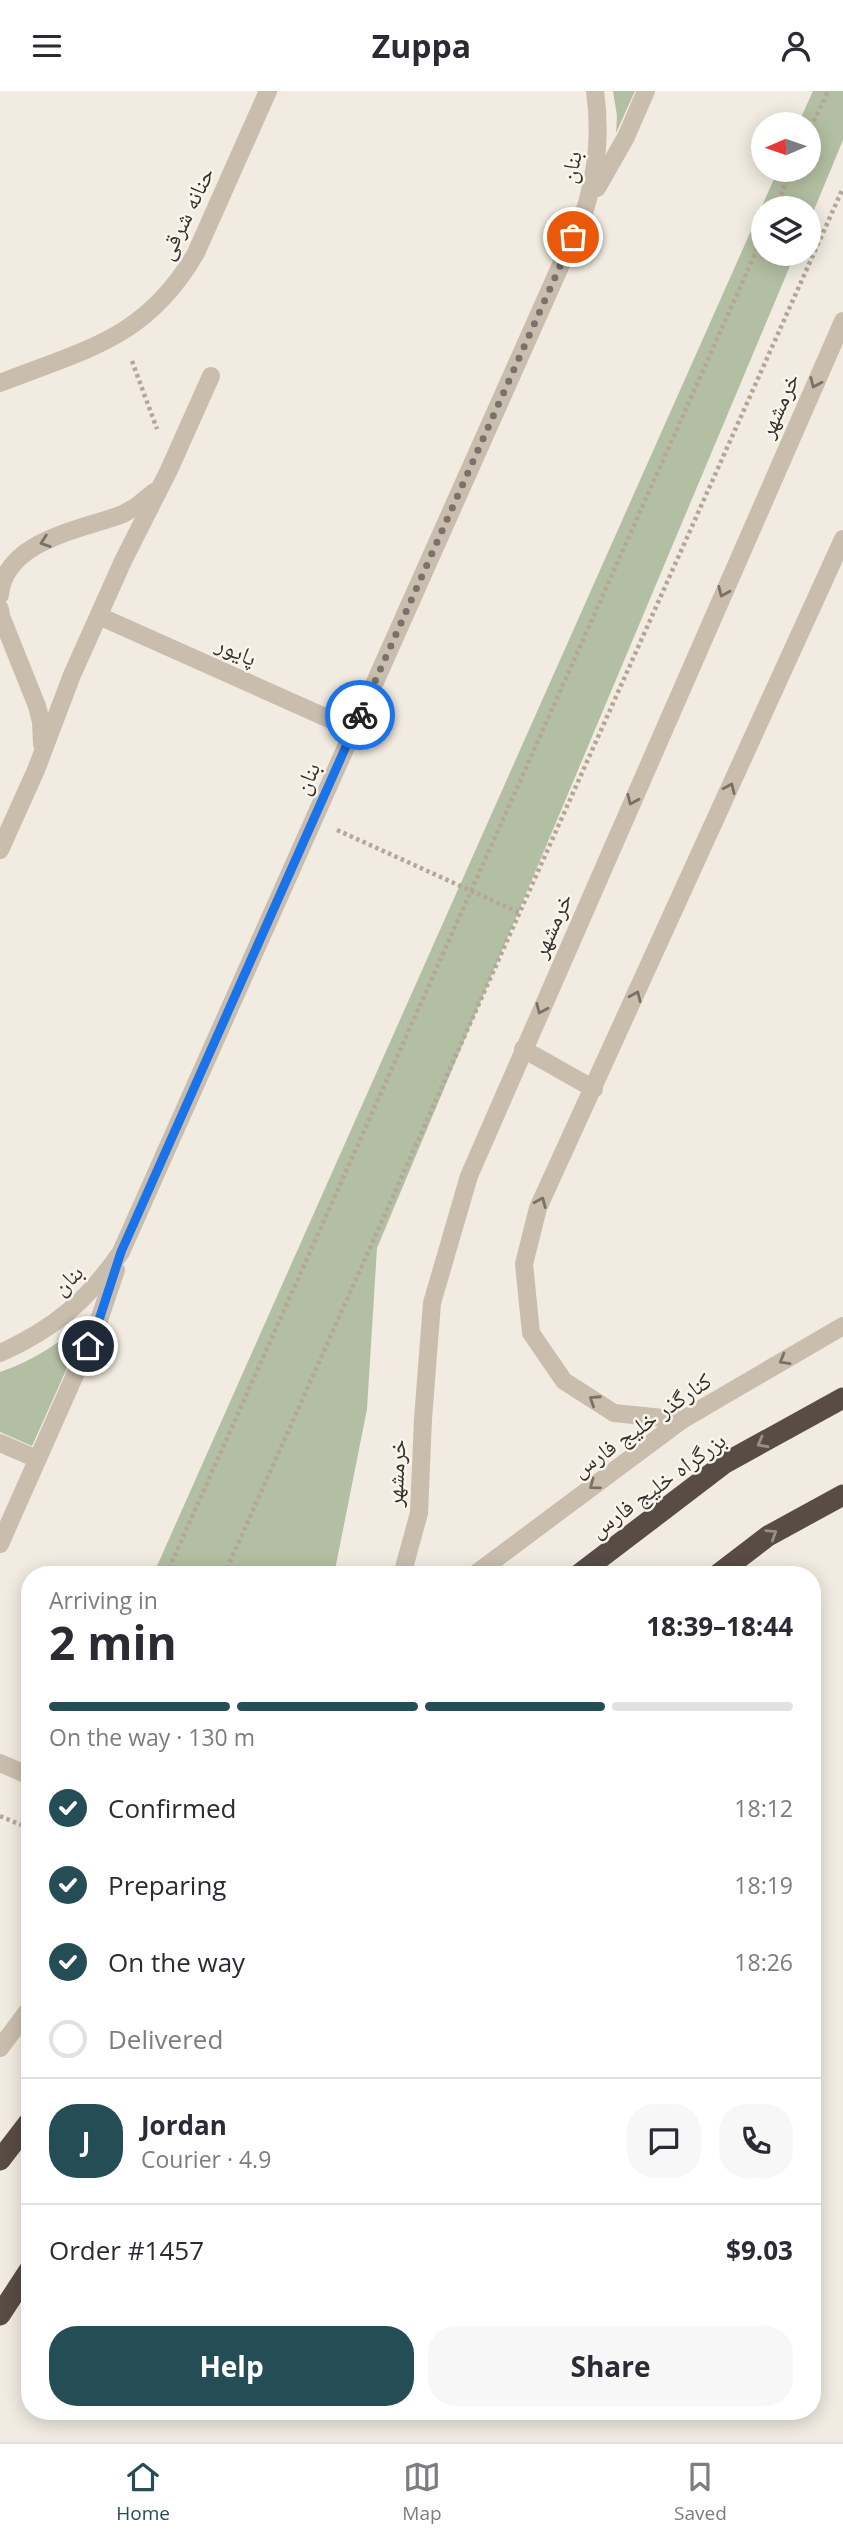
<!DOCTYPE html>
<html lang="en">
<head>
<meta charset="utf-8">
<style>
  :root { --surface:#fff; --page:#f7f7f7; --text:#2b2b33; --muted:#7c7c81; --line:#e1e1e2; --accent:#254d56 }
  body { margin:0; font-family:"Open Sans","Noto Naskh Arabic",sans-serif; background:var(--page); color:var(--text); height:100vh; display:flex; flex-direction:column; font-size:26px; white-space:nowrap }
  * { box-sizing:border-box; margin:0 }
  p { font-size:23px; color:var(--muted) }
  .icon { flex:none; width:38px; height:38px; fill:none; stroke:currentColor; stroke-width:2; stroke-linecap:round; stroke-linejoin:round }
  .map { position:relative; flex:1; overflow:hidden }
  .side { position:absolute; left:21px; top:1475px; width:800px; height:854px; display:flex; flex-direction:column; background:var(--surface); border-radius:28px; box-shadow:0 4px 18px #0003 }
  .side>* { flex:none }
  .needle { width:46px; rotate:268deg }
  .fabs { position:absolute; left:751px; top:21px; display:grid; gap:14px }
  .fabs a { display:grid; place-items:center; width:70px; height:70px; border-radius:50%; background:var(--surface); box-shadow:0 4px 18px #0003; font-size:35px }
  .pin { position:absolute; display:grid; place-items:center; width:60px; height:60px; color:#fff; margin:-30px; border:4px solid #fff; border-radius:50%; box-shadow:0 2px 7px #0007 }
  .courier { position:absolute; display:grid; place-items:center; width:70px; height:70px; margin:-35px; border:5px solid #1a73e8; border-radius:50%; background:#fff; color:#222; box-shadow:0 2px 9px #0007 }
  .summary em { font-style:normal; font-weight:700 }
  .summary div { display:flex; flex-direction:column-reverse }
  .summary { display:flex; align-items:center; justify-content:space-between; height:119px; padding:0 28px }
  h1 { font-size:46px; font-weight:700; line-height:52px }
  .bar { display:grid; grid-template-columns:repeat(4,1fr); gap:10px 7px; align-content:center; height:84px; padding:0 28px }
  .bar i { height:9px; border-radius:5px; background:var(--line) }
  .bar .selected { background:var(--accent) }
  .bar p { grid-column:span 4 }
  .line { display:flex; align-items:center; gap:18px; padding:0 28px; border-top:2px solid var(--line) }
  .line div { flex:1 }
  .round { display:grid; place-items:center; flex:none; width:74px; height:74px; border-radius:28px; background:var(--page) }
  ol { padding:0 28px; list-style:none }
  li { display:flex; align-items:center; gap:21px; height:77px }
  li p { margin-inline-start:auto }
  li .icon { padding:7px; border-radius:50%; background:var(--accent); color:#fff; stroke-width:4 }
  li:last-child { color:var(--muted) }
  li i { width:38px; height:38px; border:4px solid var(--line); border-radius:50% }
  .cta { display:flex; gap:14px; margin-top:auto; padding:14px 28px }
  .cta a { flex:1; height:80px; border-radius:28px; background:var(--accent); color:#fff; font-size:28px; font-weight:700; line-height:80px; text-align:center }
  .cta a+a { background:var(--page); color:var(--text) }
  header { display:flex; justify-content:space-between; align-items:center; height:91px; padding:0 28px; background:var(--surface); font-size:32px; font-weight:700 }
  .dock { display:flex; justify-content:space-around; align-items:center; height:98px; border-top:2px solid var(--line); background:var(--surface); font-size:19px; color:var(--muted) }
  .dock a { display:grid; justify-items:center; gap:4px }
  .dock .selected { color:var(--accent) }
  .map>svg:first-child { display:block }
</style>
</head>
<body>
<header><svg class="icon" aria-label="menu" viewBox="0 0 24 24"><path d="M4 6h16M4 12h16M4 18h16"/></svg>Zuppa<svg class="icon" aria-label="person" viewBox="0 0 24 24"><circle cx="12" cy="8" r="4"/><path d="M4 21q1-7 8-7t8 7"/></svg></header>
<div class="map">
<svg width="843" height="2351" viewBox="0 0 843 2351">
  <rect width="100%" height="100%" fill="#f1ebe1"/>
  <g fill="#b3bfa2">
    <path d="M 613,0 L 635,0 L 616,42 L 617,25 Z"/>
    <path d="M 813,0 L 843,0 L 843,49 L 809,131 L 808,117 L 763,117 L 763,163 L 795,163 L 377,1157 L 367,1318 L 334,1484 L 153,1484 L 778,79 L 808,79 L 808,33 L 798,33 Z"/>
    <path d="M 89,1228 L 32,1355 L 0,1341 L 0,1281 C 33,1270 62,1250 89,1228 Z"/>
  </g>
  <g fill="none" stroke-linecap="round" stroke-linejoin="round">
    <g stroke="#b4a798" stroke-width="4.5" stroke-dasharray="3.5 3.5" stroke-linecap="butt">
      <path d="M 808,43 L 828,0"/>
      <path d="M 775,117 L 792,79"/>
      <path d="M 132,270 L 157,338"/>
      <path d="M 337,739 L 520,822"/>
      <path d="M 166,1484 L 763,145"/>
      <path d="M 224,1484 L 843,97"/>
      <path d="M 0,1725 L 21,1734"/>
    </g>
    <g stroke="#c9bdae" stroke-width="18">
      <path d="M 597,97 L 626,46 L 646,0"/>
      <path d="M 0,292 C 86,258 146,248 196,162 L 268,0"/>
      <path d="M 0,504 C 5,449 81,439 123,423 L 137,415 L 154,401"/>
      <path d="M 0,518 L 1,525 L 37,615 L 41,631 L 42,653"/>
      <path d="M 99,525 L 354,639"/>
      <path d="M 0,759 L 36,679 L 72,584 L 123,470 L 169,379 L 211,285"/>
      <path d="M 523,958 L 594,998"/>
      <path d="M 0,1262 C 54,1238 88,1209 121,1161 L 584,122 C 597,80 601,43 595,0"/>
      <path d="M 682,1329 L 614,1322 L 564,1290 L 531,1242 L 524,1173 L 538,1117 L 843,448"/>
      <path d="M 0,1352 L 37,1368"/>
      <path d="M 0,1453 L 98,1232 L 116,1179"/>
      <path d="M 402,1484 L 419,1422 L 423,1328 L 432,1212 L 469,1085 L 843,230"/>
      <path d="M 474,1484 L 682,1329 L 843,1235"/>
      <path d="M 0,1672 L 30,1685"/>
      <path d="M 0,1957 L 30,1917"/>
    </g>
    <g stroke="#584c44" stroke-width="21">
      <path d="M 578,1484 L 725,1372 L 843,1307"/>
      <path d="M 717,1484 L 768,1445 L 843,1404"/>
      <path d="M 0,2069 L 30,2030"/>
      <path d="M 0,2224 L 30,2178"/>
    </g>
  </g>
  <defs><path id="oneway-chevron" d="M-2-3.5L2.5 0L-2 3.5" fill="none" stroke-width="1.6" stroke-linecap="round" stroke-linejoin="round" transform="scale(1.75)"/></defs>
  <g stroke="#797066">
    <use href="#oneway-chevron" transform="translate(815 292) rotate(114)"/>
    <use href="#oneway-chevron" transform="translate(45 451) rotate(161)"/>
    <use href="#oneway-chevron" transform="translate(723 501) rotate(114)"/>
    <use href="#oneway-chevron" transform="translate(730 697) rotate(-66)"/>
    <use href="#oneway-chevron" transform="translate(632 709) rotate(114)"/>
    <use href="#oneway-chevron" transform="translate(636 905) rotate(-66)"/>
    <use href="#oneway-chevron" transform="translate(541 918) rotate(114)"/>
    <use href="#oneway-chevron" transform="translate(541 1111) rotate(-67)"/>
    <use href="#oneway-chevron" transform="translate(784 1269) rotate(150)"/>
    <use href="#oneway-chevron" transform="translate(594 1309) rotate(-147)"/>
    <use href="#oneway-chevron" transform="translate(594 1394) rotate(143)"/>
  </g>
  <g stroke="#989088">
    <use href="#oneway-chevron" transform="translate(762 1352) rotate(151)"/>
    <use href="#oneway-chevron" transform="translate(772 1443) rotate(-32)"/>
  </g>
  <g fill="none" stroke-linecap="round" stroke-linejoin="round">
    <path stroke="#79726b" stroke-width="7" stroke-dasharray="0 12.6" d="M 360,624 L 573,146"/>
    <path stroke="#1a73e8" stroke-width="9" d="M 88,1255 L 98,1232 L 121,1161 L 360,624"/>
  </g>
  <g text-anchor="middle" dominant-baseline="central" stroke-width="5" stroke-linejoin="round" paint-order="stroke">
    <g font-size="23" fill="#38312c" stroke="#f9f5ed">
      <text transform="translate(570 76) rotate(-79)">بنان</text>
      <text transform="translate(185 122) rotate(-64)">حنانه شرقی</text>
      <text transform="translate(778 314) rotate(-66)">خرمشهر</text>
      <text transform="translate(237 559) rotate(24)">پایور</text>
      <text transform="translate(306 687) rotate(-66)">بنان</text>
      <text transform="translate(551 834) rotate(-66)">خرمشهر</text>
      <text transform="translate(67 1188) rotate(-44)">بنان</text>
      <text transform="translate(641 1333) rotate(-35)">کنارگذر خلیج فارس</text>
      <text transform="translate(395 1382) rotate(-87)">خرمشهر</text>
      <text transform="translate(657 1393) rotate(-36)">بزرگراه خلیج فارس</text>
    </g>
  </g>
</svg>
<div class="fabs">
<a><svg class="needle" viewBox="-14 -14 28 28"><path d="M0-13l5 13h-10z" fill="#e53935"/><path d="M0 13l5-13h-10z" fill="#7c7c81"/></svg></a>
<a><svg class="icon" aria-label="layers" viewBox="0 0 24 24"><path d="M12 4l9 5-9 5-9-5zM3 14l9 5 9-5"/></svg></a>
</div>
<div class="pin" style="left:573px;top:146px;background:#ea580c"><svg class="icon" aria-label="bag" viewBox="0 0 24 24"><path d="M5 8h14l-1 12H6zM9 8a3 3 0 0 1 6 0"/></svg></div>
<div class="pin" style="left:88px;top:1255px;background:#1f2937"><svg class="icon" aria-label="home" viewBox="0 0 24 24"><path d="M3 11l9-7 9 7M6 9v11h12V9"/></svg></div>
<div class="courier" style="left:360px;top:624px"><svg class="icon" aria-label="bike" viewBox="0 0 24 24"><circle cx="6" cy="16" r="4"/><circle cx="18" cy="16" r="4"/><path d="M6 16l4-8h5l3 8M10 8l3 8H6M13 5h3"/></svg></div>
<section class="side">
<div class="summary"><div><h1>2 min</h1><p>Arriving in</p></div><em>18:39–18:44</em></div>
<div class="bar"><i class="selected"></i><i class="selected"></i><i class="selected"></i><i></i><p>On the way · 130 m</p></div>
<ol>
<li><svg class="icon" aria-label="check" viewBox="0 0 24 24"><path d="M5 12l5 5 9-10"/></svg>Confirmed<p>18:12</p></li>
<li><svg class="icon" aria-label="check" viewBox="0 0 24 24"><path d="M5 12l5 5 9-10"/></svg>Preparing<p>18:19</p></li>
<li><svg class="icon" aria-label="check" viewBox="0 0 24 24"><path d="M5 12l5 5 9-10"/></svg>On the way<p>18:26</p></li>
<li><i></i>Delivered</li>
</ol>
<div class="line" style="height:126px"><b class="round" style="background:var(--accent);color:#fff">J</b><div><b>Jordan</b><p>Courier · 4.9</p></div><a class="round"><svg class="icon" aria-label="chat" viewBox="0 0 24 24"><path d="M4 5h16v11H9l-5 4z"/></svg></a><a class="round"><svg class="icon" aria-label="phone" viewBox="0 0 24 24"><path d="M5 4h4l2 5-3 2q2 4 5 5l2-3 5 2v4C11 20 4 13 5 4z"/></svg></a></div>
<div class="line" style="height:91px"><div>Order #1457</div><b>$9.03</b></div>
<div class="cta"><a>Help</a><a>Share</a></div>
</section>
</div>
<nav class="dock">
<a class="selected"><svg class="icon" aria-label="home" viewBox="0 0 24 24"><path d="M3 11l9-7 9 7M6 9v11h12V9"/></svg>Home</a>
<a><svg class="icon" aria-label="map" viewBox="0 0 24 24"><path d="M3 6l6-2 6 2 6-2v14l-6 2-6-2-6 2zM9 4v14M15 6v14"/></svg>Map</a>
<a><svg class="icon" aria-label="saved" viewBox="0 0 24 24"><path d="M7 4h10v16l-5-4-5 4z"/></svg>Saved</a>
</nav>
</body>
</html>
